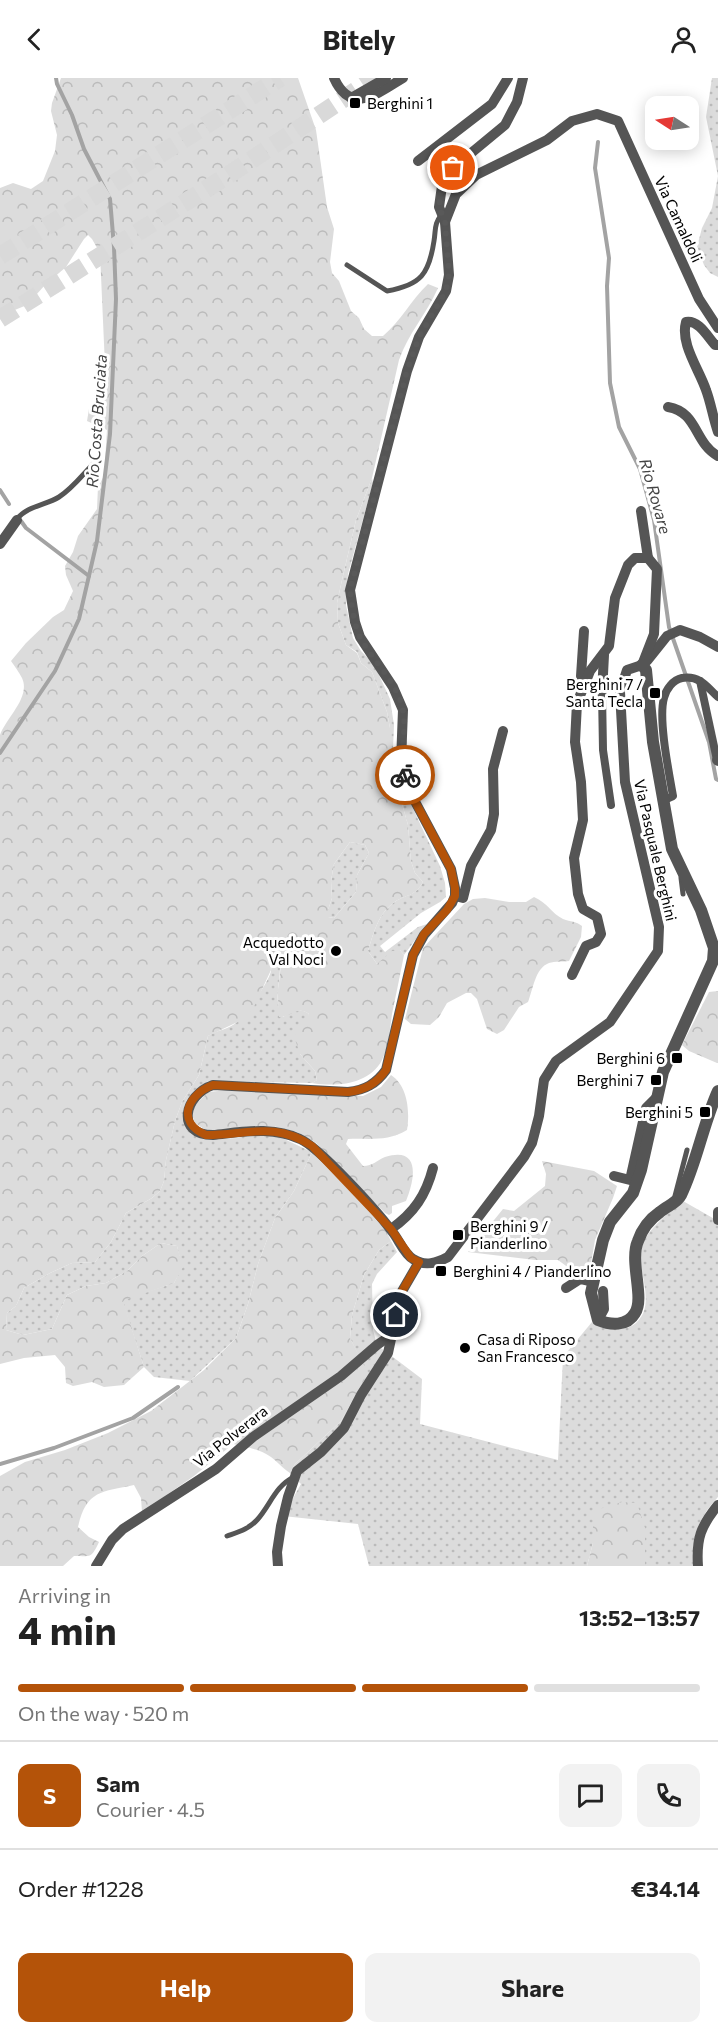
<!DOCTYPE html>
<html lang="en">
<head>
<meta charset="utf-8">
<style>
  :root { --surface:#fff; --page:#f2f2f2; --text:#222; --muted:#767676; --line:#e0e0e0; --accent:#b45309 }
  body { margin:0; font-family:Commissioner,sans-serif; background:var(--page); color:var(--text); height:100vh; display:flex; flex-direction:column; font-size:22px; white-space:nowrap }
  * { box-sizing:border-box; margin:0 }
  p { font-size:20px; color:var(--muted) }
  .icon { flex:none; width:33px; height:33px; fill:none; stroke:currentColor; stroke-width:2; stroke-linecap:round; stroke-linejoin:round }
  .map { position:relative; height:1488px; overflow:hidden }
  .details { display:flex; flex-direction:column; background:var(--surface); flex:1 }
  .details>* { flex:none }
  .needle { width:39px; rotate:282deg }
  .fabs { position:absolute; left:645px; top:18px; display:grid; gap:12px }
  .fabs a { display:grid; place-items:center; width:54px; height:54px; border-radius:12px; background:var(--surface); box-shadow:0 3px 15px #0003; font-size:30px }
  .pin { position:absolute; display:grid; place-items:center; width:51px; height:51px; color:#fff; margin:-26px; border:3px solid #fff; border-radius:50%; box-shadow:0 2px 6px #0007 }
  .courier { position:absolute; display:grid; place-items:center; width:60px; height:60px; margin:-30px; border:4px solid #b45309; border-radius:50%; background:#fff; color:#222; box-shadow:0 2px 8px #0007 }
  .overview em { font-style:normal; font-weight:700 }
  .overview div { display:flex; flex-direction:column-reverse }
  .overview { display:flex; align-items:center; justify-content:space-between; height:102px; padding:0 18px }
  h1 { font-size:39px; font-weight:700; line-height:45px }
  .bar { display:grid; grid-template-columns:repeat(4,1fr); gap:9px 6px; align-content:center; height:72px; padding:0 18px }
  .bar i { height:8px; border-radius:4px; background:var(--line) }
  .bar .current { background:var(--accent) }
  .bar p { grid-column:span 4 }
  .line { display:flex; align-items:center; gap:15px; padding:0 18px; border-top:2px solid var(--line) }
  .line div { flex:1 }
  .round { display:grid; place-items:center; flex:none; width:63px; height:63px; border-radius:12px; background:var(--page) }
  .button { display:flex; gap:12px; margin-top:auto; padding:12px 18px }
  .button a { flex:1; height:69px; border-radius:12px; background:var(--accent); color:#fff; font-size:24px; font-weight:700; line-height:69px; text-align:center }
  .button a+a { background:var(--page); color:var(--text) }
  header { display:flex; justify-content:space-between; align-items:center; height:78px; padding:0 18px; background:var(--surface); font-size:27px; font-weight:700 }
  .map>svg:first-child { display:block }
</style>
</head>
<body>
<header><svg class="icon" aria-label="back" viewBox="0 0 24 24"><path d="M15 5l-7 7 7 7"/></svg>Bitely<svg class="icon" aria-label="person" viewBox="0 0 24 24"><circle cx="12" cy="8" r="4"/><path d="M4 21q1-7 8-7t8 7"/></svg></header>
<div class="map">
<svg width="718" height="1488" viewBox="0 0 718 1488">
  <defs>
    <pattern id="grass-dots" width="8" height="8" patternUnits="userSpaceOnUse" patternTransform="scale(1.5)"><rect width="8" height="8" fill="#dcdcdc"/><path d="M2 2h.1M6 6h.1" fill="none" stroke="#bbb" stroke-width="1.8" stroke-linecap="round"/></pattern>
    <pattern id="forest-crowns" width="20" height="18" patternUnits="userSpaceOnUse" patternTransform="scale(1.5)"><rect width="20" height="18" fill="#dcdcdc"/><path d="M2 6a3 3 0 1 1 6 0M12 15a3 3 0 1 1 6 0" fill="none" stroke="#bbb"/></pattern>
  </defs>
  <rect width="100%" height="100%" fill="#fff"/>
  <g fill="url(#grass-dots)">
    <path d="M 712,0 L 718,0 L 718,199 L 710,195 L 704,187 L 697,169 L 702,150 L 712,130 L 718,98 L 706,39 Z"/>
    <path d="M 372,400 L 373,405 L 348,496 L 346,527 L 353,560 L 361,573 L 374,586 L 390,621 L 394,647 L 393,671 L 394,687 L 408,720 L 440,788 L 445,805 L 446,819 L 440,824 L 421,835 L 380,868 L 385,874 L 418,849 L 427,846 L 404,877 L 400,872 L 377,886 L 368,873 C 374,854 378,835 396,823 C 408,816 415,818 423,804 L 415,795 L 411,783 L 408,747 L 399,715 L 390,698 L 390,650 L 387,634 L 372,594 L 361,585 L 357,574 L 346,567 L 338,545 L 337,525 L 342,502 L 356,442 Z"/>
    <path d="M 350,764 L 365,767 L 369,775 L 357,797 L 356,814 L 334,840 L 328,839 L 328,832 L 332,820 L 331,803 L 334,786 Z"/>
    <path d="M 271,860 C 292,884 268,916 283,939 C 291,934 300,929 309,936 L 300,976 L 315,993 L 317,1002 L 312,1005 L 208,1003 L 195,1012 L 183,1040 L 219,1061 L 238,1060 L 251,1055 L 282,1060 L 312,1074 L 294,1113 L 275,1140 L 258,1186 L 248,1226 L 236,1260 L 190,1303 L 154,1299 L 144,1289 L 122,1222 L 174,1205 L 182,1189 L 177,1168 L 161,1165 L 142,1178 L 127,1193 L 106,1205 L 86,1208 L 67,1217 L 52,1251 L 23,1257 L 6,1252 L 7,1235 L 16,1228 L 24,1210 L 50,1195 L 72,1185 L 95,1184 L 111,1164 L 126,1135 L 152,1120 L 160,1113 L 164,1103 L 166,1082 L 175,1043 L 182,1024 L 199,997 L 208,958 C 217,952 230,951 237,944 C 246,936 269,904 271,893 C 272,882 269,872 271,860 Z"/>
    <path d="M 683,1123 L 718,1143 L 718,1419 C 700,1438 689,1461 694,1488 L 645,1488 L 645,1450 L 593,1433 L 593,1465 L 587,1488 L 369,1488 L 358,1446 L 283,1438 L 301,1406 L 290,1395 L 295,1386 L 341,1343 L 367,1295 L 350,1260 L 352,1237 L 364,1197 L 379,1172 L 391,1163 L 397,1174 L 377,1196 L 372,1206 L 373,1252 L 377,1267 L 422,1301 L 420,1346 L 558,1382 L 563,1279 L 592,1244 C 605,1249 625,1255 636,1245 C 658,1225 635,1192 642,1168 C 646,1153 670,1133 683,1123 Z"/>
  </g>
  <g fill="url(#forest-crowns)" fill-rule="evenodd">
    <path d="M 61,0 L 298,0 L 316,52 L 327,129 L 334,151 L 330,184 L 332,195 L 339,203 L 351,233 L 359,240 L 364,251 L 372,258 L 383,258 C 401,243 411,222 428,206 L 438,210 C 426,237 409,254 399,282 L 372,400 L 356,442 L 342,502 L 337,525 L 338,545 L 346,567 L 357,575 L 361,585 L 372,594 L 387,634 L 390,650 L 390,698 L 399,715 L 408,747 L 411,783 L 415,795 L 423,804 C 415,818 409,816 396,823 C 378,835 374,854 368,873 L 377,886 L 392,873 L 400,872 L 404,877 C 400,897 396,917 392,936 C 390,951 389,968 382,982 C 369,1007 336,1009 312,1005 L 317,1002 L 315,993 L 300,976 L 294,958 L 309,936 C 297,927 290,940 279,939 C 278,930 278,920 278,911 C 280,895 285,873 271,861 L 269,871 L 271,892 L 253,931 L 246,940 L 208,958 L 199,997 L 182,1024 L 175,1043 L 166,1082 L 164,1103 L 160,1113 L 152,1120 L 126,1135 L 111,1164 L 95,1184 L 72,1185 L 50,1195 L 24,1210 L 16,1228 L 7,1235 L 6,1252 L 23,1257 L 52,1251 L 67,1217 L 86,1208 L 106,1205 L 127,1193 L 142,1178 L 161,1165 L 177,1168 L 183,1189 L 174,1205 L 123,1223 L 144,1289 L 124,1307 L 104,1309 L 92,1304 L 73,1308 L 66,1305 L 65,1289 L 55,1277 L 24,1280 L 0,1286 L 0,657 C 6,640 31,619 22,600 C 19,594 15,589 11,583 L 26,565 L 53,539 L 64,532 L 73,513 L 66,497 L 65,488 L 73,474 L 78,458 L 97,431 L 98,408 L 104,398 L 107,352 L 87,343 L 89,331 L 96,326 L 102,317 L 105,288 L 100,175 L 92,161 L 88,157 L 84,161 L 66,189 L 45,207 L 27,227 L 0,238 L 0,110 L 13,105 L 31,111 L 43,103 L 55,73 L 57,57 L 51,33 L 52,25 ZM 350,764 L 365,767 L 369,775 L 357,797 L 356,814 L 334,840 L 328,839 L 328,832 L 332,820 L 331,803 L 334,786 Z"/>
    <path d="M 534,819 C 548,825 551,835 563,841 C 571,844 576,843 582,848 L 581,859 L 569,883 C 562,884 555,883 549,885 C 535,890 533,912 528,924 L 519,929 L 504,952 L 497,956 L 487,951 L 477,921 L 471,915 L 466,915 L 447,925 L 439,939 L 430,947 L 411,946 L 405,941 L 423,870 L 464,826 L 473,821 L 485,820 L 509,824 L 526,824 Z"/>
    <path d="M 718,913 L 718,985 L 717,985 L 689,973 L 682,967 L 709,914 Z"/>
    <path d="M 391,997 C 408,1008 410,1034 407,1052 C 387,1064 370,1060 348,1061 L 346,1066 L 363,1088 C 373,1088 377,1082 385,1079 C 421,1068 415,1101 406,1123 L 392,1128 L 392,1135 L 389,1137 L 385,1135 L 316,1065 L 297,1054 L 273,1048 L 249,1048 L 214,1053 L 204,1051 L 195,1045 L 192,1037 L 195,1027 L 208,1014 L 228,1012 L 363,1018 L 381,1009 Z"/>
    <path d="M 312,1074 L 383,1147 L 391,1163 L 379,1172 L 364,1197 L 352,1237 L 350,1260 L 368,1295 L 341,1343 L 295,1386 L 290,1395 C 282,1390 278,1384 271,1379 C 260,1371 246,1369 233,1366 L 194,1398 L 142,1434 L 141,1420 L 134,1407 C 102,1414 86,1412 78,1449 L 89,1459 L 99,1464 C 91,1481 91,1478 74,1478 L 63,1488 L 0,1488 L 0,1398 L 25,1384 L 65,1372 L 108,1355 L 151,1333 L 204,1292 L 236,1260 L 248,1226 L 258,1186 L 275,1140 L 294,1113 Z"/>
    <path d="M 542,1083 L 594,1093 L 617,1108 L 613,1120 L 595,1162 L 590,1191 L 573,1193 L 558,1182 L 535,1182 L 468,1174 L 503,1131 L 514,1133 L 545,1108 L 546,1096 Z"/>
    <path d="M 622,1424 L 637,1425 L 645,1450 L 645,1488 L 587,1488 L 593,1465 L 593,1433 Z"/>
  </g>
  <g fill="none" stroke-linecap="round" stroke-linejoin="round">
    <g stroke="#a3a3a3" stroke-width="4">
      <path d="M 598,64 L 595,90 L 609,180 L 607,208 L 610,305 L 619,349 L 640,391 L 654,442 L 669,549 L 709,664 L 716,701 L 718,702"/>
      <path d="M 0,412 L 9,426"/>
      <path d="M 21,443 L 26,450 L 89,498"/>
      <path d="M 0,675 L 55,593 L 79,541 L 97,463 L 110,356 L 116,221 L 114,169 L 110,121 L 84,71 L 72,37 L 57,6 L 56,0"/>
      <path d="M 0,1386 L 54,1370 L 133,1340 L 178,1309"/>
    </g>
    <g stroke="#d9d9d9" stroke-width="18" stroke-dasharray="18 9" stroke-linecap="butt">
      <path d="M 0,178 L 280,0"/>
      <path d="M 0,241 L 227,98 L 375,0"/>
    </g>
    <g stroke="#555" stroke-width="5">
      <path d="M 347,187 L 387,213 C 421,207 429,196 434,163 C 436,150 434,146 442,136"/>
      <path d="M 17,441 C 27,428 46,427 59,419 C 73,410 83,396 95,384 L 99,383"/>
      <path d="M 681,800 L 683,816"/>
      <path d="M 675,1118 L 687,1072"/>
      <path d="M 227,1458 C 238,1454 249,1451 257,1442 C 270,1428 275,1408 294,1399"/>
    </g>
    <g stroke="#555" stroke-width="8">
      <path d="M 700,603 L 717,682"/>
      <path d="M 602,615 L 603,672 L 611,727"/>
      <path d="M 662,723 L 673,718 C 669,695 658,641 664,620 C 666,611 673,602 682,600 C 688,599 695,600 700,603 C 707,607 712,614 718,619"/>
    </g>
    <g stroke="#555" stroke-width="10">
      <path d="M 334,0 C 351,38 378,15 403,0"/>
      <path d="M 523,0 L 517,24 L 505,47 L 453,90 L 442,108 L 439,129 L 445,144 L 449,197 L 446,213 L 419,259 L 407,293 L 350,512 L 355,544 L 360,559 L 393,609 L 403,632 L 401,684 L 411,716 L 451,791 L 455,810 L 455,818 L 452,825 L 424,857 L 413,877 L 386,992 C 376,1006 365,1012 348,1014 L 213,1007 C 184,1017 175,1057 213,1057 C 243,1054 272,1048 300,1061 C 319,1069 377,1133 391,1152 C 399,1161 403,1175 413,1181 C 425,1189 437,1185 448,1179 L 524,1079 L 532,1065 L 539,1038 L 544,1002 L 556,983 L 610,944 L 658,873 L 659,849 L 625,704 L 620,614 L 627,592 L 642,587"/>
      <path d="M 351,20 L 386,0"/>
      <path d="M 418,83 L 492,26 L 508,0"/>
      <path d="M 445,144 L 456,116 L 476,97 L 547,62 L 572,43 L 597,36 L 618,43 L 699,221 L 718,250"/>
      <path d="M 718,267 L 715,267 C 707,258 699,242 686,244 C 680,266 699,291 706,312 C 711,325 713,340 718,354"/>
      <path d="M 668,329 C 698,334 694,365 718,378"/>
      <path d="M 641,433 L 648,480"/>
      <path d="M 0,466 L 17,442"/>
      <path d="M 584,553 L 581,598 L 585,605"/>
      <path d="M 647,583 L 667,558 L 680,552 L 700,559 L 718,569"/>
      <path d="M 602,615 L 604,577"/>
      <path d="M 717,682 L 718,683"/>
      <path d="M 455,818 L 463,820 L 471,788 L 491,752 L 494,736 L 493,691 L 503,653"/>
      <path d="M 572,897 L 586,868 L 596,864 L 601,856 L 597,839 L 583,831 L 578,816 L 574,780 L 583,742 L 581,704 L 575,664 L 577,625 L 590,593 L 609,568 L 615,520 L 628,487 L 635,480 L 648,480 L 657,491 L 654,556 L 642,587"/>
      <path d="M 614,1098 L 630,1102 L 646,1030 L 657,1019"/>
      <path d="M 718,1134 L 718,1142"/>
      <path d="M 391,1151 C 414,1135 426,1117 433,1090"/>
      <path d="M 566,1210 L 580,1201 L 593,1204"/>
      <path d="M 598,1242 L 604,1231 L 603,1213"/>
      <path d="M 96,1488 L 112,1462 L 123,1451 L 216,1391 L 253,1359 L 341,1298 L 377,1267 L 390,1258"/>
      <path d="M 278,1488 L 277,1474 L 281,1448 L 288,1419 L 297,1393 L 321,1374 L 344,1350 L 361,1317 L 388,1275 L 401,1215 L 419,1184"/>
      <path d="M 698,1488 C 696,1460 701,1448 718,1427"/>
    </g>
    <path stroke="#555" stroke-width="12" d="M 642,587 L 646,592 L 653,664 L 672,771 L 701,832 L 714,870 L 713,883 L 663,994 L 641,1092 L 633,1115 L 610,1144 L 603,1162 L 591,1215 L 598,1242 C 610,1247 627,1249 635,1235 C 645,1220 629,1183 638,1163 C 642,1151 650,1141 660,1134 C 667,1128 677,1125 681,1117 C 697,1084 703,1046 718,1013"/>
  </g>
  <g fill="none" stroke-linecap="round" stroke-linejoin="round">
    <path stroke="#595959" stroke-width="6" stroke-dasharray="0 10.8" d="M 405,697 C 399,675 407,654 403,633 C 399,605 371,582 359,557 C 353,543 352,527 350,512 L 407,293 L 419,259 L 446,213 L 449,196 L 445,144 L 439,129 L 442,108 L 453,90"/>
    <path stroke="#b45309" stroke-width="8" d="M 396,1237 L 401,1215 L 419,1184 L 411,1180 L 391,1151 L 312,1068 C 275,1043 247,1057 206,1057 C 175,1044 188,1016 213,1007 L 348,1014 C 365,1012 376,1006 386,992 L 413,877 L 424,856 L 447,832 L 455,818 L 455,810 L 451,791 L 411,716 L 405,697"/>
  </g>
  <g fill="#000" stroke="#fff" stroke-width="2">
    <rect x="349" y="19" width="12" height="12" rx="3"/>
    <rect x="649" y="609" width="12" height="12" rx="3"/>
    <circle cx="336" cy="873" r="6"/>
    <rect x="671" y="974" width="12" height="12" rx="3"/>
    <rect x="650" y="996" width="12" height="12" rx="3"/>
    <rect x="699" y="1028" width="12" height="12" rx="3"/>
    <rect x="452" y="1151" width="12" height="12" rx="3"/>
    <rect x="435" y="1187" width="12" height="12" rx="3"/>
    <circle cx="465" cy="1270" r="6"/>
  </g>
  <g text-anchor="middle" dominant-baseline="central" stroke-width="6" stroke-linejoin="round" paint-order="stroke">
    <g font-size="15" fill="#000" stroke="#fff" text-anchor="end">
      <text x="367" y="25" text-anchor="start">Berghini 1</text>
      <text x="643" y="606">Berghini 7 /<tspan x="643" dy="17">Santa Tecla</tspan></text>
      <text x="324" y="864">Acquedotto<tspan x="324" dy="17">Val Noci</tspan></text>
      <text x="665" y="980">Berghini 6</text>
      <text x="644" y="1002">Berghini 7</text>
      <text x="693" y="1034">Berghini 5</text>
      <text x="470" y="1148" text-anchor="start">Berghini 9 /<tspan x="470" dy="17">Pianderlino</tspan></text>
      <text x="453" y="1193" text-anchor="start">Berghini 4 / Pianderlino</text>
      <text x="477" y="1261" text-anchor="start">Casa di Riposo<tspan x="477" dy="17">San Francesco</tspan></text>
    </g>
    <g font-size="15" fill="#000" stroke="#fff">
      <text transform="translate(679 141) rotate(65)">Via Camaldoli</text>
      <text transform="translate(656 772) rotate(77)">Via Pasquale Berghini</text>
      <text transform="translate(230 1358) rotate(-38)">Via Polverara</text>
    </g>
    <g font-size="16" font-style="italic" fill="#444" stroke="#fff">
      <text transform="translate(96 343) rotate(-86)">Rio Costa Bruciata</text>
      <text transform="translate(656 418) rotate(74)">Rio Rovare</text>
    </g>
  </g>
</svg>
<div class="fabs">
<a><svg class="needle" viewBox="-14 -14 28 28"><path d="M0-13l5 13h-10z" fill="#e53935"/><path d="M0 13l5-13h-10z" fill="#767676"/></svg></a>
</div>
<div class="pin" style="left:453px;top:90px;background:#ea580c"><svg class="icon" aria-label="bag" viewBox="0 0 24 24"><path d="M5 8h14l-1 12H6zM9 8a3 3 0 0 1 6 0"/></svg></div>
<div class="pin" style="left:396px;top:1237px;background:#1f2937"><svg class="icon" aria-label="home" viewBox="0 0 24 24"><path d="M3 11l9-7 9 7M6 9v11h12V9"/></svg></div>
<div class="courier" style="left:405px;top:697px"><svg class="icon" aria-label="bike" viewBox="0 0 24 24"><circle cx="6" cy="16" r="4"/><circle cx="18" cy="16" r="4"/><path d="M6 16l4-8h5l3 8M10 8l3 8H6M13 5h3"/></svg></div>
</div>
<section class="details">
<div class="overview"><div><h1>4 min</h1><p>Arriving in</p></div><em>13:52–13:57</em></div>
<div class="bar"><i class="current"></i><i class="current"></i><i class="current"></i><i></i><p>On the way · 520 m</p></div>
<div class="line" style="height:108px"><b class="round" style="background:var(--accent);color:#fff">S</b><div><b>Sam</b><p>Courier · 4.5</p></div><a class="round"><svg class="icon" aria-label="chat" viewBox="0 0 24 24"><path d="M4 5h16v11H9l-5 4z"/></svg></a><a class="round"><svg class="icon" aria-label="phone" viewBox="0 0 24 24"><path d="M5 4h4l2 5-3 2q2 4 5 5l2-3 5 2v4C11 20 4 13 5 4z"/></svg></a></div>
<div class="line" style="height:78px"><div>Order #1228</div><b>€34.14</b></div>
<div class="button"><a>Help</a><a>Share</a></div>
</section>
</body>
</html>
